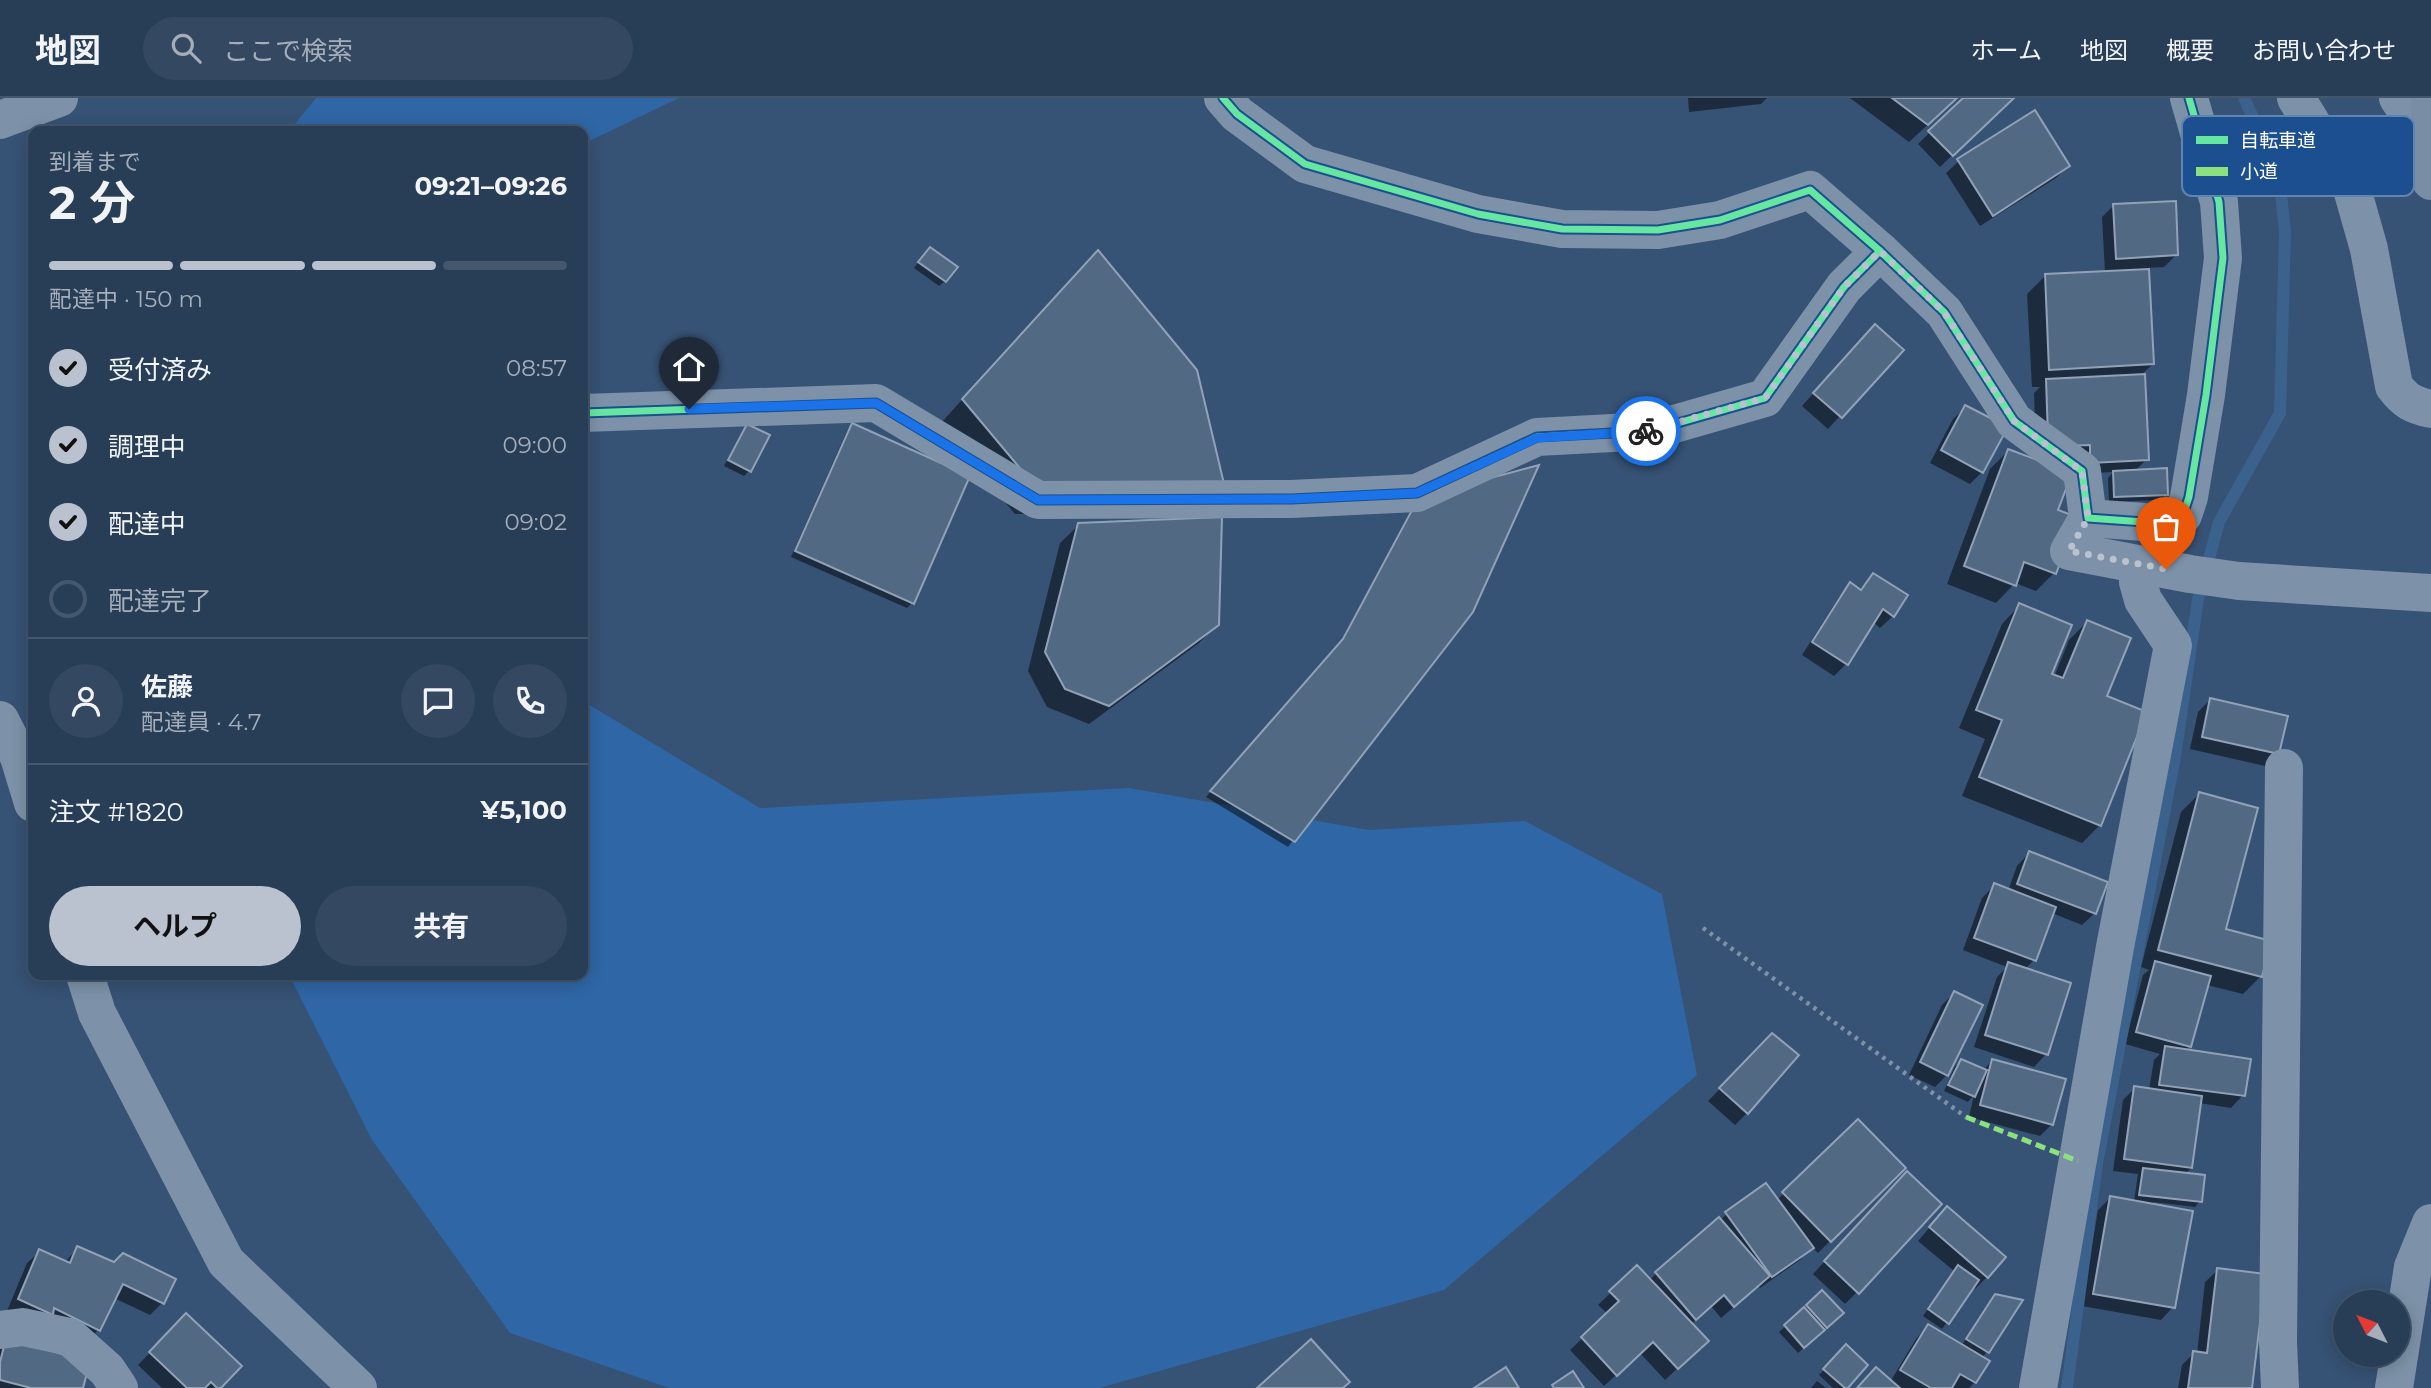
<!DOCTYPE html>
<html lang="ja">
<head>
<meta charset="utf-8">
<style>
  :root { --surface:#283e57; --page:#344961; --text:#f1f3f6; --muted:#a5aeba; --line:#44576d; --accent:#b9c2ce }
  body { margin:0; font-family:Montserrat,"Noto Sans JP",sans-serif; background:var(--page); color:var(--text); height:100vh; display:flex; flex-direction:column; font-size:26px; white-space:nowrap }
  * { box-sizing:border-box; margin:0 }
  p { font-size:23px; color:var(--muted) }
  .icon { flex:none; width:38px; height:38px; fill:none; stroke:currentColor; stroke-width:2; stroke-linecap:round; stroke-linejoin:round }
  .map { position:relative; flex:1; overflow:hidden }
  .drawer { position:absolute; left:28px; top:28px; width:560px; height:854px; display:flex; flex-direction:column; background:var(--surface); border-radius:14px; box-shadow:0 4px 18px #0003,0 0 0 2px var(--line) }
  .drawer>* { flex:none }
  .needle { width:46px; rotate:312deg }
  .controls { position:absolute; left:2333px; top:1192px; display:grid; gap:14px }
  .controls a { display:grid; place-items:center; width:77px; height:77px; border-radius:50%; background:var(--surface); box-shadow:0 4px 18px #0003,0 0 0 2px var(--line); font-size:35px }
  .pin { position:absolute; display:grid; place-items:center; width:60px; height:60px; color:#fff; margin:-72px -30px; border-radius:50% 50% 50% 0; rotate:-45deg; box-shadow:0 0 7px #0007 }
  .pin .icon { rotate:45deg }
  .courier { position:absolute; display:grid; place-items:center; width:70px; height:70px; margin:-35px; border:5px solid #1a73e8; border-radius:50%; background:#fff; color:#222; box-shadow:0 2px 9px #0007 }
  .overview em { font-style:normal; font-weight:700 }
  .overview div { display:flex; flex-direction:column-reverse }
  .overview { display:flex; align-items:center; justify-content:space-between; height:119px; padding:0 21px }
  h1 { font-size:46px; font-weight:700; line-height:52px }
  .bar { display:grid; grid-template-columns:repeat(4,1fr); gap:10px 7px; align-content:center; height:84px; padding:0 21px }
  .bar i { height:9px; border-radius:5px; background:var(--line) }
  .bar .current { background:var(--accent) }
  .bar p { grid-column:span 4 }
  .line { display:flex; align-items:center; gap:18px; padding:0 21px; border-top:2px solid var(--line) }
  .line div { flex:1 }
  .round { display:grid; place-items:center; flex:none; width:74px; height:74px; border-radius:37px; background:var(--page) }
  ol { padding:0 21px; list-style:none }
  li { display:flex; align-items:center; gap:21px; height:77px }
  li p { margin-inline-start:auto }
  li .icon { padding:7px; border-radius:50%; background:var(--accent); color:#111; stroke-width:4 }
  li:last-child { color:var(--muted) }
  li i { width:38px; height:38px; border:4px solid var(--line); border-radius:50% }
  .button { display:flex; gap:14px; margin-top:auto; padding:14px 21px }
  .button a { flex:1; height:80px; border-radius:42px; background:var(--accent); color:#111; font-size:28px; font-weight:700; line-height:80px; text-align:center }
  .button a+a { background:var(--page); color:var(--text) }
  header { display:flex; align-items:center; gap:42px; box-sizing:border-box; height:98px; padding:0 35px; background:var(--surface); border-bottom:2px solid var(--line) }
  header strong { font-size:33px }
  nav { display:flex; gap:38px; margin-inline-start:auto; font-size:24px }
  .search { width:490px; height:63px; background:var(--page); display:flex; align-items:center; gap:18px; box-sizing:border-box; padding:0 24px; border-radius:38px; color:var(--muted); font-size:26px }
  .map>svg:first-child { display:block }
</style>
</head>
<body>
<header>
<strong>地図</strong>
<div class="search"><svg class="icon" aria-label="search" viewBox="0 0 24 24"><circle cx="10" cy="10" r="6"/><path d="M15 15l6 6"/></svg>ここで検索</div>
<nav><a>ホーム</a><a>地図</a><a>概要</a><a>お問い合わせ</a></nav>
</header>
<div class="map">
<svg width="2431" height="1290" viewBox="0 0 2431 1290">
  <rect width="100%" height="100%" fill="#365274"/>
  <g fill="#2f66a5">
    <path d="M 316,0 L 679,0 L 583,46 L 583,33 L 289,33 Z"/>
    <path d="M 583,603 L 760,710 L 1129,690 L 1369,732 L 1525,723 L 1662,796 L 1697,977 L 1444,1192 L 1100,1290 L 669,1290 L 510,1235 L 372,1042 L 289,877 L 583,877 Z"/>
  </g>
  <g fill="#0007">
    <path d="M 1688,0 L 1767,0 L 1761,6 L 1689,14 Z"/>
    <path d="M 1850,0 L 1957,0 L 1909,44 Z"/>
    <path d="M 1965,0 L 2012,0 L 1940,69 L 1918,46 Z"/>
    <path d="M 1959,63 L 2068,68 L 2056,80 L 1980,128 L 1946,75 Z"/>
    <path d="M 2114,107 L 2176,157 L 2164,169 L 2147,170 L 2153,266 L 2143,275 L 2147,361 L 2135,373 L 2166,396 L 2161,402 L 2109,404 L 2108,380 L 2113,374 L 2079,376 L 2036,350 L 2034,295 L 2040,289 L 2032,289 L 2027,196 L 2045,178 L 2105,175 L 2102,119 Z"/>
    <path d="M 924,157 L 945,183 L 939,188 L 914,170 Z"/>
    <path d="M 1075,177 L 1200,413 L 1015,416 L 940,326 Z"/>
    <path d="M 1863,240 L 1901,252 L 1828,331 L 1802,308 Z"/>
    <path d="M 1966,309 L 1982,374 L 1970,386 L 1930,365 L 1953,321 Z"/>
    <path d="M 747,328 L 749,373 L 744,378 L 724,368 L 742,334 Z"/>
    <path d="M 852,328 L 912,505 L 907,510 L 791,459 L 847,333 Z"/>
    <path d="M 2008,353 L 2056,413 L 2054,475 L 2036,493 L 2015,485 L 1996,505 L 1947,486 L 1990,371 Z"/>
    <path d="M 1414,406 L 1472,514 L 1288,749 L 1206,699 L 1338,549 Z"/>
    <path d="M 1079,427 L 1217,527 L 1199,545 L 1089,626 L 1047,609 L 1028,573 L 1060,445 Z"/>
    <path d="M 1873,477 L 1893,518 L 1880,530 L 1873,524 L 1846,566 L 1834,578 L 1802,557 L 1839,499 L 1851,487 L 1859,492 Z"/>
    <path d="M 2020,507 L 2049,577 L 2054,579 L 2069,542 L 2087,524 L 2105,599 L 2100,727 L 2082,745 L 1962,698 L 1985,641 L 1959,630 L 2002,526 Z"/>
    <path d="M 2210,602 L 2277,655 L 2265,668 L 2190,651 L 2198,614 Z"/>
    <path d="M 2199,696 L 2224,833 L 2261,878 L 2243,896 L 2207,887 L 2190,948 L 2185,953 L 2243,997 L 2231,1010 L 2199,1005 L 2191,1070 L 2184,1077 L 2200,1103 L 2195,1109 L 2153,1104 L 2173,1209 L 2161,1222 L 2082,1208 L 2098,1112 L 2110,1100 L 2134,1104 L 2138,1076 L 2113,1073 L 2123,1002 L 2135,990 L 2149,992 L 2154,962 L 2160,956 L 2125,946 L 2143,877 L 2149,872 L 2141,869 L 2181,714 Z"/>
    <path d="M 2029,755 L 2095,815 L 2082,827 L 2052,815 L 2034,862 L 2025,871 L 2046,956 L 2034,969 L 1974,949 L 1997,879 L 2007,869 L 1963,852 L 1982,800 L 1995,787 L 2008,793 L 2017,768 Z"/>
    <path d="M 1954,895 L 1947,977 L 1935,989 L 1909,977 L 1942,907 Z"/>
    <path d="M 1772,938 L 1747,1015 L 1735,1027 L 1708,1003 Z"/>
    <path d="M 1993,962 L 2052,1026 L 2040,1038 L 1969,1019 L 1974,997 L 1968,1004 L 1944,993 L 1955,968 L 1961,963 L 1983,972 Z"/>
    <path d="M 1858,1023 L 1904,1070 L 1818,1155 L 1812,1149 L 1800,1162 L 1760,1190 L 1758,1188 L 1721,1220 L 1711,1208 L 1691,1226 L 1694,1255 L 1665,1282 L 1640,1255 L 1604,1288 L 1570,1252 L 1608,1216 L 1598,1207 L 1637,1169 L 1649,1182 L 1727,1116 L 1777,1102 Z"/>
    <path d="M 1895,1088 L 1857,1194 L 1845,1206 L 1813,1176 Z"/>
    <path d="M 1935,1123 L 1987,1179 L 1975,1191 L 1973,1189 L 1942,1231 L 1923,1218 L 1954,1173 L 1918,1143 Z"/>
    <path d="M 78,1150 L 114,1166 L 173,1182 L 162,1205 L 150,1217 L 114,1200 L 98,1232 L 86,1244 L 7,1213 L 27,1165 L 40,1153 L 65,1164 Z"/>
    <path d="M 2218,1172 L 2250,1290 L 2178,1290 L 2182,1267 L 2194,1255 L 2197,1256 L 2205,1184 Z"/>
    <path d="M 1822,1194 L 1841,1215 L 1798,1255 L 1779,1234 Z"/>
    <path d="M 1996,1198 L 2020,1204 L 1982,1260 L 1975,1284 L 1969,1290 L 1858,1290 L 1890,1284 L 1916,1241 L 1928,1228 L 1961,1248 Z"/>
    <path d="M 186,1217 L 219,1290 L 162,1290 L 138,1267 Z"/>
    <path d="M 1846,1248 L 1846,1290 L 1833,1290 L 1819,1277 Z"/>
    <path d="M 0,1249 L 81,1290 L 0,1290 Z"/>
    <path d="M 1817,1283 L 1826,1290 L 1811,1290 Z"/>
  </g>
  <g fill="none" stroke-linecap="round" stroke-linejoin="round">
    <path stroke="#3b618d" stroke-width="12" d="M 2067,1290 L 2097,1066 L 2175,659 L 2198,501 L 2219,424 L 2280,315 L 2285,134 L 2279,76 L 2244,0"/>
  </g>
  <g fill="#526984" stroke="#92a2b6" stroke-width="2">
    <path d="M 1892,0 L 1957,0 L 1928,27 Z"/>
    <path d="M 1963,0 L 2014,0 L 1953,58 L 1928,33 Z"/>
    <path d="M 2035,12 L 2070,68 L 1993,118 L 1957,61 Z"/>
    <path d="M 2176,103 L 2178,157 L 2116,161 L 2113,106 Z"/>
    <path d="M 930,149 L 958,169 L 946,184 L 918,164 Z"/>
    <path d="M 1098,152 L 1197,272 L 1225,390 L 1039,393 L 962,301 Z"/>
    <path d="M 2149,171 L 2154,266 L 2049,272 L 2045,176 Z"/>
    <path d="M 1875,226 L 1904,252 L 1842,320 L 1813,295 Z"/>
    <path d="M 2145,276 L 2149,362 L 2090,365 L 2090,347 L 2063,348 L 2048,339 L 2046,281 Z"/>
    <path d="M 1965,307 L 2008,329 L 1983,375 L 1941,352 Z"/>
    <path d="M 852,325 L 970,378 L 914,506 L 795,453 Z"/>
    <path d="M 747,326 L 770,337 L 751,374 L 728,362 Z"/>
    <path d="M 2008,351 L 2072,375 L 2058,412 L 2077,419 L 2056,476 L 2024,464 L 2016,488 L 1964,468 Z"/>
    <path d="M 1539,367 L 1473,514 L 1295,744 L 1210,693 L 1343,541 L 1419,399 Z"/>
    <path d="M 2167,370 L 2168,397 L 2114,399 L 2113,373 Z"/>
    <path d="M 1222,419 L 1219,527 L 1109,608 L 1065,591 L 1045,554 L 1078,425 Z"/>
    <path d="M 1873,475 L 1908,497 L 1894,519 L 1883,511 L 1848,567 L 1812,544 L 1850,484 L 1861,492 Z"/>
    <path d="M 2019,505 L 2072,527 L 2052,576 L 2063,580 L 2087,522 L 2131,540 L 2107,598 L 2147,614 L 2101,728 L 1979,679 L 2002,622 L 1976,612 Z"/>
    <path d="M 2210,600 L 2288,618 L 2279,656 L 2202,639 Z"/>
    <path d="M 2199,694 L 2258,710 L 2226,831 L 2271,843 L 2262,879 L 2158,852 Z"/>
    <path d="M 2029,753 L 2108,784 L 2096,816 L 2017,786 Z"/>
    <path d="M 1994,785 L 2056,809 L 2036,863 L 1974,840 Z"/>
    <path d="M 2155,863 L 2211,878 L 2191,949 L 2136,934 Z"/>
    <path d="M 2008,864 L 2071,885 L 2048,957 L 1985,937 Z"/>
    <path d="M 1954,893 L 1983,907 L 1948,978 L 1920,964 Z"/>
    <path d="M 1772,935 L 1799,957 L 1748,1016 L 1719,990 Z"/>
    <path d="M 2165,948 L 2251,961 L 2245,998 L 2159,987 Z"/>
    <path d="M 1961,961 L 1987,972 L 1975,999 L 1948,987 Z"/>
    <path d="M 1992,961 L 2066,981 L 2053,1027 L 1980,1007 Z"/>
    <path d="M 2134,988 L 2202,998 L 2192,1070 L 2124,1061 Z"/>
    <path d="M 1858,1021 L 1906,1070 L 1831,1144 L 1782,1094 Z"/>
    <path d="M 2143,1070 L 2205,1077 L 2202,1104 L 2139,1097 Z"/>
    <path d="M 1907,1073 L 1942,1106 L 1859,1196 L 1824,1163 Z"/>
    <path d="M 1766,1085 L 1814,1150 L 1772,1179 L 1725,1114 Z"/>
    <path d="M 2110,1098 L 2193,1113 L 2175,1210 L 2093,1196 Z"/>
    <path d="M 1947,1108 L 2006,1159 L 1988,1180 L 1929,1129 Z"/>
    <path d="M 1719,1119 L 1770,1178 L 1734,1209 L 1724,1197 L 1696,1222 L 1655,1174 Z"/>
    <path d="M 77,1148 L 114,1164 L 123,1155 L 176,1181 L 164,1206 L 123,1186 L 100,1233 L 54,1210 L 53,1217 L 18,1201 L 39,1151 L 70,1165 Z"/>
    <path d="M 1637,1167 L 1709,1243 L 1678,1271 L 1653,1244 L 1617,1278 L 1581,1239 L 1619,1203 L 1609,1193 Z"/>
    <path d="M 1958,1167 L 1979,1182 L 1949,1226 L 1928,1211 Z"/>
    <path d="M 2217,1170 L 2266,1176 L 2252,1290 L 2188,1290 L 2193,1253 L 2207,1255 Z"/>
    <path d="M 1822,1192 L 1844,1215 L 1827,1230 L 1806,1207 Z"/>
    <path d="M 1995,1196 L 2023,1202 L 1989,1255 L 1966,1241 Z"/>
    <path d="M 1804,1209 L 1825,1232 L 1804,1250 L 1784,1227 Z"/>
    <path d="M 186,1215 L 242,1268 L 221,1290 L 217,1290 L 211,1284 L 205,1290 L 187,1290 L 149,1254 Z"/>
    <path d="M 1928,1226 L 1990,1263 L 1976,1285 L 1960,1276 L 1952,1290 L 1931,1290 L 1900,1272 Z"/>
    <path d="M 6,1240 L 90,1264 L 83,1290 L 31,1290 L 0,1282 L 0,1264 Z"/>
    <path d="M 1311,1241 L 1350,1284 L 1343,1290 L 1257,1290 Z"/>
    <path d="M 1846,1246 L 1868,1267 L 1848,1290 L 1845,1290 L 1823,1271 Z"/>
    <path d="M 1506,1269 L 1519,1290 L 1474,1290 Z"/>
    <path d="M 1876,1269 L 1900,1290 L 1857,1290 Z"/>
    <path d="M 1573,1273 L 1584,1290 L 1554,1290 L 1552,1287 Z"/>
  </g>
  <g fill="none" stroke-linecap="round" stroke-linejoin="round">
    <path stroke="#7d92a8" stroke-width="4.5" stroke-dasharray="3.5 5" stroke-linecap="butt" d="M 1703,830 L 1966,1019"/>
    <g stroke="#7d92a8" stroke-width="38">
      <path d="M 1223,0 L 1237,16 L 1305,66 L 1478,116 L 1562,131 L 1658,132 L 1720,122 L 1810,92 L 1880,153 L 1944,214 L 2014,323 L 2082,373 L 2088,420 L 2158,425 L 2183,417 L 2189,399 L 2206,297 L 2223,160 L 2219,104 L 2189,0"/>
      <path d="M 2296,0 L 2352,91 L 2369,151 L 2394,288 C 2405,303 2413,307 2431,311"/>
      <path d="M 2398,0 L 2408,15 L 2429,32"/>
      <path d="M 0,22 L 59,0"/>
      <path d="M 583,315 L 876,305 L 1038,402 L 1291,401 L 1417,395 L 1537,339 L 1650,333 L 1765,300 L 1844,189 L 1880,153"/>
      <path d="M 2088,420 L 2069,453 L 2190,476 L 2239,483 L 2431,495"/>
      <path d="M 0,622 L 19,659 L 33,705"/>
      <path d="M 85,877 L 97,915 L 226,1164 L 358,1290"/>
      <path d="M 0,1232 L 23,1229 L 70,1239 L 107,1272 L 119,1290"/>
      <path d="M 2038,1290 L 2115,849 L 2173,547 L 2143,502 L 2138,484"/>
      <path d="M 2280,1290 L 2278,1244 L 2284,670"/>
      <path d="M 2394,1290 L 2413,1169 L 2431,1125"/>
    </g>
    <path stroke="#798da4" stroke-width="38" d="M 2430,0 L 2431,83"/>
    <path stroke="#8de07e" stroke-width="5" stroke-dasharray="10 5" stroke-linecap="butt" d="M 1966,1019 L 2078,1063"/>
    <g stroke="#1b4f8f" stroke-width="11">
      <g id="cycleway">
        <path d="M 1223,0 L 1237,16 L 1305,66 L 1478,116 L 1562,131 L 1658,132 L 1720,122 L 1810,92 L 1880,153 L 1944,214 L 2014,323 L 2082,373 L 2088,420 L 2158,425 L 2183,417 L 2189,399 L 2206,297 L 2223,160 L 2219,104 L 2189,0"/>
        <path d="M 583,315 L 876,305 L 1038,402 L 1291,401 L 1417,395 L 1537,339 L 1650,333 L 1765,300 L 1844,189 L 1880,153"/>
      </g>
    </g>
    <use href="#cycleway" stroke="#66e7a1" stroke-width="7"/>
  </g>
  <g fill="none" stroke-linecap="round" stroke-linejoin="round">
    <path stroke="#b9c2ce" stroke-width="7" stroke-dasharray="0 12.6" d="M 1646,333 L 1765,300 L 1844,189 L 1880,153 L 1944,214 L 2014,323 L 2082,373 L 2088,420 L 2069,453 L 2166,471"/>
    <path stroke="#1a73e8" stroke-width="9" d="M 689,311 L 876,305 L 1038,402 L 1291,401 L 1417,395 L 1537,340 L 1646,333"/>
  </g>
  <rect x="2182" y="18" width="232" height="80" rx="10" fill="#1b4f8f" stroke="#5f84b1" stroke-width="2"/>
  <rect x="2196" y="38" width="32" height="8" fill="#66e7a1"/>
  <rect x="2196" y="69" width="32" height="9" fill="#8de07e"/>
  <g font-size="19" fill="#fff">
    <text x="2240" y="49">自転車道</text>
    <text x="2240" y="80">小道</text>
  </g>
</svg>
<div class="controls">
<a><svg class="needle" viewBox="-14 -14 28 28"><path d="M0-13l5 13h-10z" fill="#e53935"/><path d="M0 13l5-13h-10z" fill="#a5aeba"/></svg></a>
</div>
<div class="pin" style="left:2166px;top:471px;background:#ea580c"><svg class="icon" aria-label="bag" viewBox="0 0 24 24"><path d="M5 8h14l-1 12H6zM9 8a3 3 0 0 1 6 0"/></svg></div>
<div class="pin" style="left:689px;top:311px;background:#1f2937"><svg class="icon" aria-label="home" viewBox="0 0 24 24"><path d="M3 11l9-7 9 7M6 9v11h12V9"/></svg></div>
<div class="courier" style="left:1646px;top:333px"><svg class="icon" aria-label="bike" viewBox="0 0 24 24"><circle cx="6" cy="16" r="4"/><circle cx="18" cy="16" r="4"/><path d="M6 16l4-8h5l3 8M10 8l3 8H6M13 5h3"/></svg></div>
<section class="drawer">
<div class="overview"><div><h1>2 分</h1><p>到着まで</p></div><em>09:21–09:26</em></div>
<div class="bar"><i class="current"></i><i class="current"></i><i class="current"></i><i></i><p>配達中 · 150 m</p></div>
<ol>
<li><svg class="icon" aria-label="check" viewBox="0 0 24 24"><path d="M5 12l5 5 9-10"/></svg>受付済み<p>08:57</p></li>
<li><svg class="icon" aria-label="check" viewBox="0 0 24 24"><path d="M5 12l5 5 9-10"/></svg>調理中<p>09:00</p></li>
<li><svg class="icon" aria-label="check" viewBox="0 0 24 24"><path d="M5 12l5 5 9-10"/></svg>配達中<p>09:02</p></li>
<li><i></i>配達完了</li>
</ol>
<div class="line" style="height:126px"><a class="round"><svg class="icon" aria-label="person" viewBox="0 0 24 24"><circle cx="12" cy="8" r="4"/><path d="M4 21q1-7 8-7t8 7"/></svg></a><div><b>佐藤</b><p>配達員 · 4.7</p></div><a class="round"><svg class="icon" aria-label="chat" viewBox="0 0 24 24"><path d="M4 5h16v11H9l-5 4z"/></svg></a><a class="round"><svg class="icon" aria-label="phone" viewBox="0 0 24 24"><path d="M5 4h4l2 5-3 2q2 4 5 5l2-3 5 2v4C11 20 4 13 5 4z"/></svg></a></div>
<div class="line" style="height:91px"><div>注文 #1820</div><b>¥5,100</b></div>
<div class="button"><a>ヘルプ</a><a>共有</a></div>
</section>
</div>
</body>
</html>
